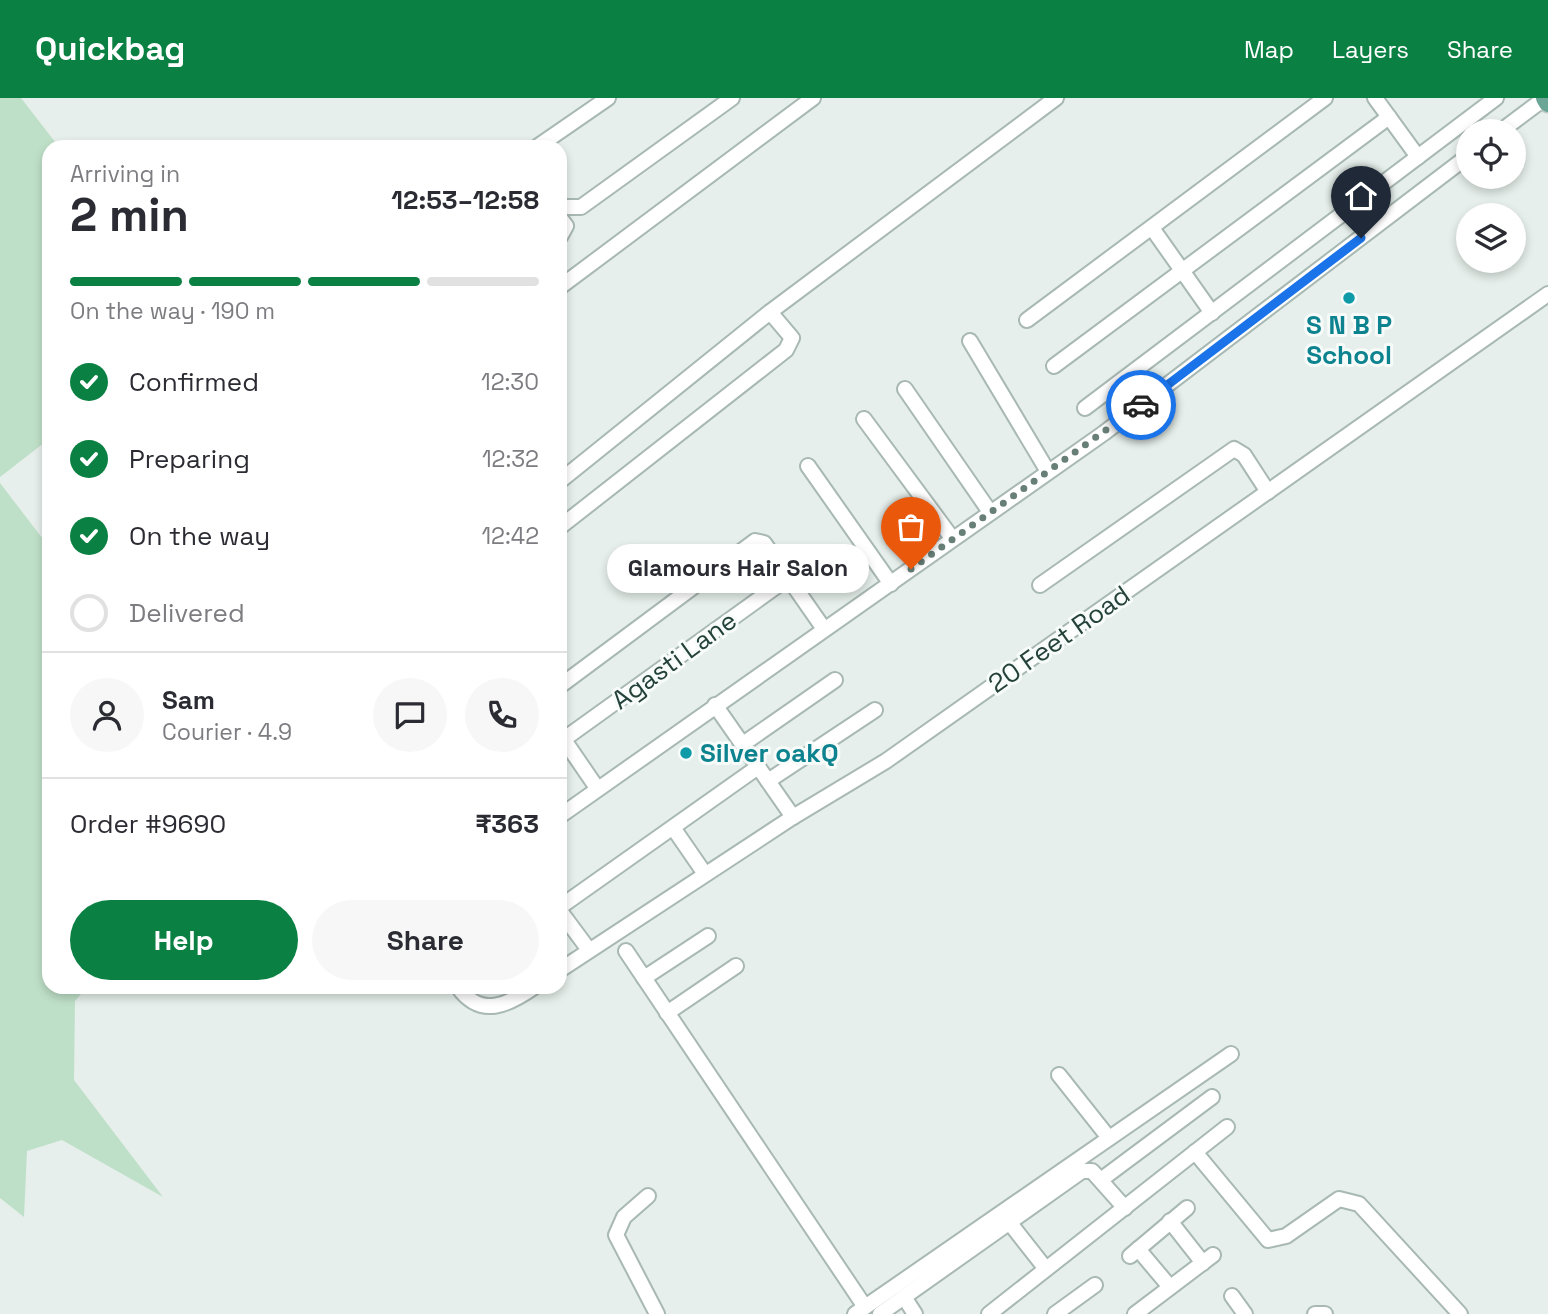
<!DOCTYPE html>
<html lang="en">
<head>
<meta charset="utf-8">
<style>
  :root { --surface:#fff; --page:#f7f7f7; --text:#2b2b33; --muted:#7c7c81; --line:#e1e1e2; --accent:#0b8043 }
  body { margin:0; font-family:"Space Grotesk",sans-serif; background:var(--page); color:var(--text); height:100vh; display:flex; flex-direction:column; font-size:26px; white-space:nowrap }
  * { box-sizing:border-box; margin:0 }
  p { font-size:23px; color:var(--muted) }
  .icon { flex:none; width:38px; height:38px; fill:none; stroke:currentColor; stroke-width:2; stroke-linecap:round; stroke-linejoin:round }
  .map { position:relative; flex:1; overflow:hidden }
  .drawer { position:absolute; left:42px; top:42px; width:525px; height:854px; display:flex; flex-direction:column; background:var(--surface); border-radius:21px; box-shadow:0 4px 10px #0003 }
  .drawer>* { flex:none }
  .buttons { position:absolute; left:1456px; top:21px; display:grid; gap:14px }
  .buttons a { display:grid; place-items:center; width:70px; height:70px; border-radius:50%; background:var(--surface); box-shadow:0 4px 10px #0003; font-size:35px }
  .pin { position:absolute; display:grid; place-items:center; width:60px; height:60px; color:#fff; margin:-72px -30px; border-radius:50% 50% 50% 0; rotate:-45deg; box-shadow:0 0 7px #0007 }
  .pin .icon { rotate:45deg }
  .courier { position:absolute; display:grid; place-items:center; width:70px; height:70px; margin:-35px; border:5px solid #1a73e8; border-radius:50%; background:#fff; color:#222; box-shadow:0 2px 9px #0007 }
  .bubble { position:absolute; height:49px; border-radius:24px; background:var(--surface); box-shadow:0 4px 10px #0003; font-size:23px; font-weight:600; line-height:49px; text-align:center }
  .overview em { font-style:normal; font-weight:600 }
  .overview div { display:flex; flex-direction:column-reverse }
  .overview { display:flex; align-items:center; justify-content:space-between; height:119px; padding:0 28px }
  h1 { font-size:46px; font-weight:600; line-height:52px }
  .bar { display:grid; grid-template-columns:repeat(4,1fr); gap:10px 7px; align-content:center; height:84px; padding:0 28px }
  .bar i { height:9px; border-radius:5px; background:var(--line) }
  .bar .selected { background:var(--accent) }
  .bar p { grid-column:span 4 }
  .line { display:flex; align-items:center; gap:18px; padding:0 28px; border-top:2px solid var(--line) }
  .line div { flex:1 }
  .round { display:grid; place-items:center; flex:none; width:74px; height:74px; border-radius:37px; background:var(--page) }
  ol { padding:0 28px; list-style:none }
  li { display:flex; align-items:center; gap:21px; height:77px }
  li p { margin-inline-start:auto }
  li .icon { padding:7px; border-radius:50%; background:var(--accent); color:#fff; stroke-width:4 }
  li:last-child { color:var(--muted) }
  li i { width:38px; height:38px; border:4px solid var(--line); border-radius:50% }
  .action { display:flex; gap:14px; margin-top:auto; padding:14px 28px }
  .action a { flex:1; height:80px; border-radius:42px; background:var(--accent); color:#fff; font-size:28px; font-weight:600; line-height:80px; text-align:center }
  .action a+a { background:var(--page); color:var(--text) }
  header { display:flex; align-items:center; gap:42px; box-sizing:border-box; height:98px; padding:0 35px; background:var(--accent); color:#fff }
  header strong { font-size:33px }
  nav { display:flex; gap:38px; margin-inline-start:auto; font-size:24px }
  .map>svg:first-child { display:block }
</style>
</head>
<body>
<header>
<strong>Quickbag</strong>
<nav><a>Map</a><a>Layers</a><a>Share</a></nav>
</header>
<div class="map">
<svg width="1548" height="1216" viewBox="0 0 1548 1216">
  <rect width="100%" height="100%" fill="#e6efeb"/>
  <g fill="#bfe0c8">
    <path d="M 0,0 L 21,0 L 59,49 L 49,49 L 49,341 L 0,379 Z"/>
    <path d="M 0,385 L 49,449 L 49,889 L 87,889 L 75,903 L 74,982 L 163,1099 L 62,1042 L 27,1053 L 24,1119 L 0,1100 Z"/>
  </g>
  <g fill="none" stroke-linecap="round" stroke-linejoin="round">
    <g stroke="#a8b8b2" stroke-width="18">
      <g id="minor">
        <path d="M 1375,0 L 1418,59"/>
        <path d="M 1501,33 L 1545,0"/>
        <path d="M 537,49 L 608,0"/>
        <path d="M 560,109 L 581,109 L 732,0"/>
        <path d="M 560,120 L 566,128 L 560,139"/>
        <path d="M 1152,130 L 1212,215"/>
        <path d="M 560,189 L 813,0"/>
        <path d="M 1027,222 L 1325,0"/>
        <path d="M 970,243 L 1047,372"/>
        <path d="M 1054,268 L 1389,19"/>
        <path d="M 905,291 L 990,414"/>
        <path d="M 1085,310 L 1496,0"/>
        <path d="M 864,321 L 952,440"/>
        <path d="M 808,368 L 891,486"/>
        <path d="M 560,383 L 770,214 L 1056,0"/>
        <path d="M 560,429 L 786,252 L 792,240 L 770,214"/>
        <path d="M 1040,487 L 1234,351 L 1244,357 L 1268,394"/>
        <path d="M 560,588 L 755,443 L 764,445 L 824,531"/>
        <path d="M 715,607 L 793,719"/>
        <path d="M 560,636 L 597,690"/>
        <path d="M 560,644 L 788,480"/>
        <path d="M 743,646 L 835,582"/>
        <path d="M 768,683 L 875,612"/>
        <path d="M 560,718 L 1104,335 L 1468,58"/>
        <path d="M 674,731 L 705,776"/>
        <path d="M 560,809 L 758,669"/>
        <path d="M 560,813 L 589,852"/>
        <path d="M 626,853 L 865,1209"/>
        <path d="M 560,872 L 793,719 L 886,663 L 1548,196"/>
        <path d="M 644,880 L 708,838"/>
        <path d="M 458,889 C 481,921 508,907 534,889"/>
        <path d="M 667,915 L 736,868"/>
        <path d="M 1059,977 L 1109,1040"/>
        <path d="M 1195,1054 L 1268,1142 L 1286,1138 L 1339,1101 L 1359,1106 L 1460,1216"/>
        <path d="M 1102,1081 L 1212,999"/>
        <path d="M 648,1098 L 624,1119 L 616,1137 L 657,1216"/>
        <path d="M 1170,1123 L 1203,1165"/>
        <path d="M 1009,1124 L 1046,1171"/>
        <path d="M 1138,1151 L 1170,1189"/>
        <path d="M 1130,1158 L 1187,1110"/>
        <path d="M 1232,1198 L 1245,1216"/>
        <path d="M 904,1199 L 915,1216"/>
        <path d="M 855,1216 L 1231,956"/>
        <path d="M 880,1216 L 1082,1073 L 1092,1073 L 1125,1110"/>
        <path d="M 989,1216 L 1227,1029"/>
        <path d="M 1055,1216 L 1095,1187"/>
        <path d="M 1135,1216 L 1213,1157"/>
        <path d="M 1315,1216 L 1325,1216"/>
      </g>
    </g>
    <g stroke="#c2cac8" stroke-width="21">
      <path id="major" d="M 1545,0 L 1548,5"/>
    </g>
    <use href="#minor" stroke="#fff" stroke-width="14"/>
    <use href="#major" stroke="#6aa596" stroke-width="18"/>
  </g>
  <g fill="none" stroke-linecap="round" stroke-linejoin="round">
    <path stroke="#687f78" stroke-width="7" stroke-dasharray="0 12.6" d="M 911,471 L 1141,307"/>
    <path stroke="#1a73e8" stroke-width="9" d="M 1141,307 L 1361,140"/>
  </g>
  <g fill="#0f9aa8" stroke="#f7fbf9" stroke-width="2.5">
    <circle cx="1349" cy="200" r="7"/>
    <circle cx="686" cy="655" r="7"/>
  </g>
  <g text-anchor="middle" dominant-baseline="central" stroke-width="6" stroke-linejoin="round" paint-order="stroke">
    <g font-size="26" font-weight="bold" fill="#0d838f" stroke="#f7fbf9">
      <text x="1349" y="227">S N B P<tspan x="1349" dy="30">School</tspan></text>
      <text x="700" y="655" text-anchor="start">Silver oakQ</text>
    </g>
    <g font-size="26" fill="#24423a" stroke="#f7fbf9">
      <text transform="translate(1059 541) rotate(-35)">20 Feet Road</text>
      <text transform="translate(674 562) rotate(-36)">Agasti Lane</text>
    </g>
  </g>
</svg>
<div class="buttons">
<a><svg class="icon" aria-label="locate" viewBox="0 0 24 24"><circle cx="12" cy="12" r="6"/><path d="M12 2v4M12 18v4M2 12h4M18 12h4"/></svg></a>
<a><svg class="icon" aria-label="layers" viewBox="0 0 24 24"><path d="M12 4l9 5-9 5-9-5zM3 14l9 5 9-5"/></svg></a>
</div>
<div class="pin" style="left:911px;top:471px;background:#ea580c"><svg class="icon" aria-label="bag" viewBox="0 0 24 24"><path d="M5 8h14l-1 12H6zM9 8a3 3 0 0 1 6 0"/></svg></div>
<div class="pin" style="left:1361px;top:140px;background:#1f2937"><svg class="icon" aria-label="home" viewBox="0 0 24 24"><path d="M3 11l9-7 9 7M6 9v11h12V9"/></svg></div>
<div class="courier" style="left:1141px;top:307px"><svg class="icon" aria-label="car" viewBox="0 0 24 24"><path d="M5 17H2v-5l4-1 3-4h7l3 4 3 1v5h-3M9 17h6M6 11h13"/><circle cx="7" cy="17" r="2"/><circle cx="17" cy="17" r="2"/></svg></div>
<div class="bubble" style="left:607px;top:446px;width:262px">Glamours Hair Salon</div>
<section class="drawer">
<div class="overview"><div><h1>2 min</h1><p>Arriving in</p></div><em>12:53–12:58</em></div>
<div class="bar"><i class="selected"></i><i class="selected"></i><i class="selected"></i><i></i><p>On the way · 190 m</p></div>
<ol>
<li><svg class="icon" aria-label="check" viewBox="0 0 24 24"><path d="M5 12l5 5 9-10"/></svg>Confirmed<p>12:30</p></li>
<li><svg class="icon" aria-label="check" viewBox="0 0 24 24"><path d="M5 12l5 5 9-10"/></svg>Preparing<p>12:32</p></li>
<li><svg class="icon" aria-label="check" viewBox="0 0 24 24"><path d="M5 12l5 5 9-10"/></svg>On the way<p>12:42</p></li>
<li><i></i>Delivered</li>
</ol>
<div class="line" style="height:126px"><a class="round"><svg class="icon" aria-label="person" viewBox="0 0 24 24"><circle cx="12" cy="8" r="4"/><path d="M4 21q1-7 8-7t8 7"/></svg></a><div><b>Sam</b><p>Courier · 4.9</p></div><a class="round"><svg class="icon" aria-label="chat" viewBox="0 0 24 24"><path d="M4 5h16v11H9l-5 4z"/></svg></a><a class="round"><svg class="icon" aria-label="phone" viewBox="0 0 24 24"><path d="M5 4h4l2 5-3 2q2 4 5 5l2-3 5 2v4C11 20 4 13 5 4z"/></svg></a></div>
<div class="line" style="height:91px"><div>Order #9690</div><b>₹363</b></div>
<div class="action"><a>Help</a><a>Share</a></div>
</section>
</div>
</body>
</html>
